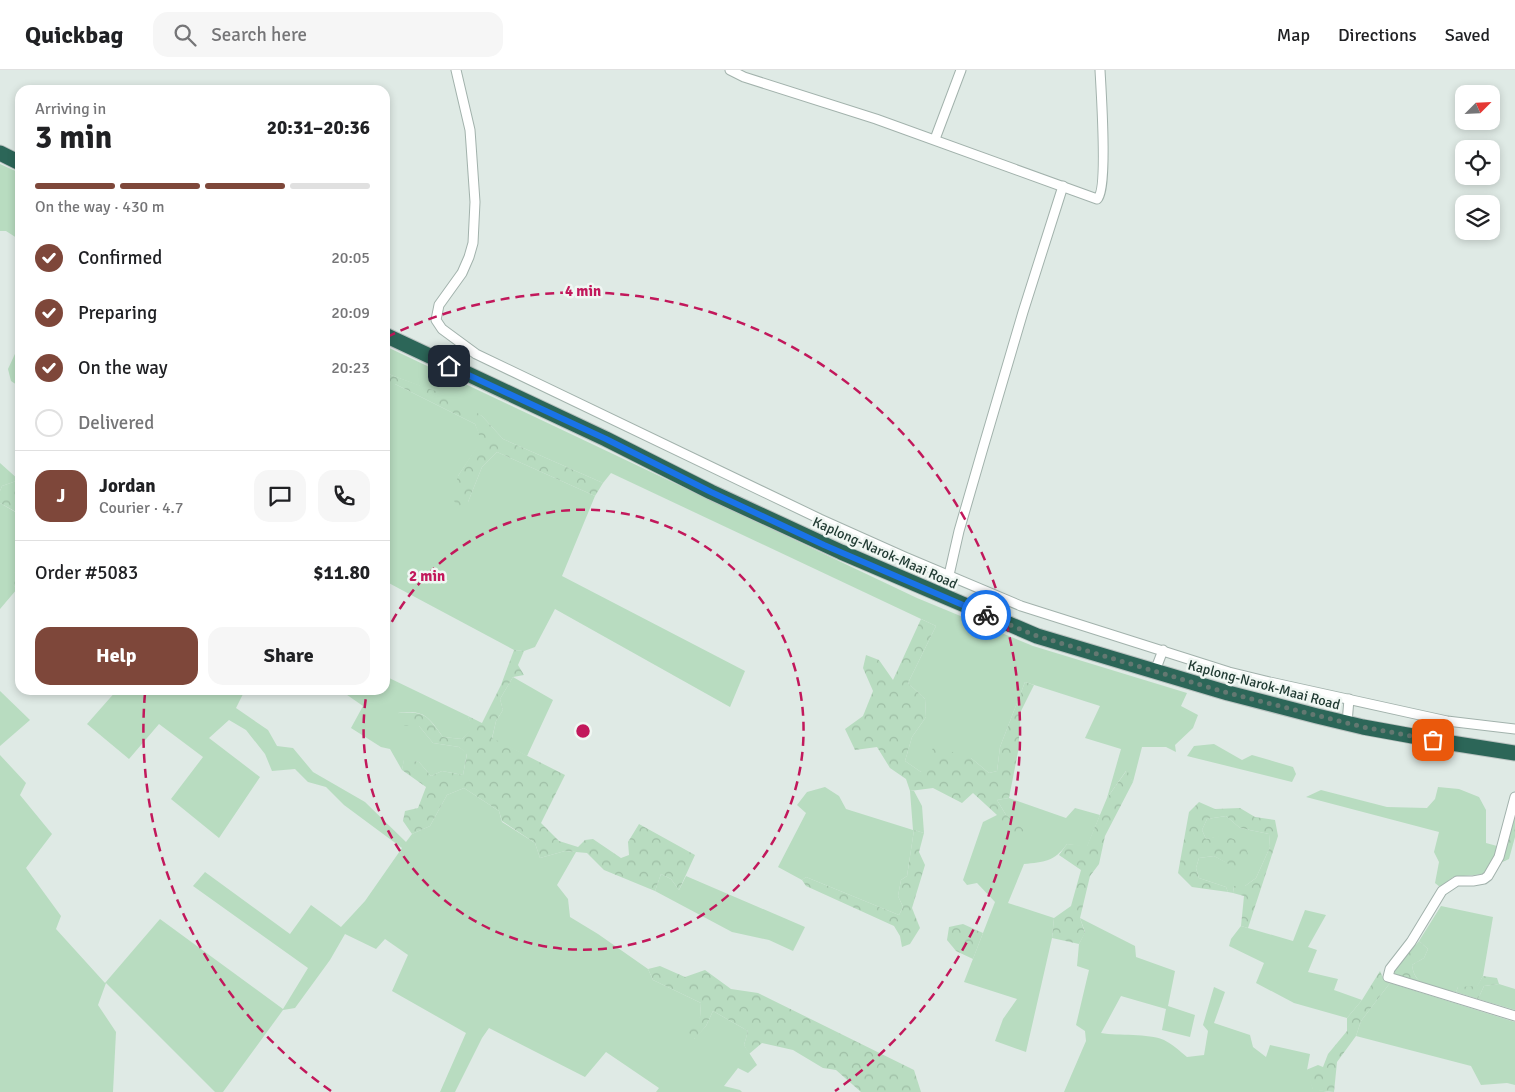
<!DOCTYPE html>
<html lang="en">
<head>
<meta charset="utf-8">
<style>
  :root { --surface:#fff; --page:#f6f6f6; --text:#202124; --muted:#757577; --line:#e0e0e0; --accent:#7e473a }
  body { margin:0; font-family:Signika,sans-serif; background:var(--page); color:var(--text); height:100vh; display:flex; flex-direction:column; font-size:19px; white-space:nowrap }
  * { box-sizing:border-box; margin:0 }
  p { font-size:16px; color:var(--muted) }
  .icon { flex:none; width:28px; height:28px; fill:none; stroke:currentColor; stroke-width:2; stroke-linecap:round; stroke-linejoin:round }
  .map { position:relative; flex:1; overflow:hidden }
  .drawer { position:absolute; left:15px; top:15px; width:375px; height:610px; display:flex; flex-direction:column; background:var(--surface); border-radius:15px; box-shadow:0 2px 8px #0003 }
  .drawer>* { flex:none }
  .needle { width:32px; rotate:66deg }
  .buttons { position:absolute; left:1455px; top:15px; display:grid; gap:10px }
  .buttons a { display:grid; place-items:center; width:45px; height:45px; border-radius:10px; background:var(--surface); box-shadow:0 2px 8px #0003; font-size:25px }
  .pin { position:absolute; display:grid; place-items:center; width:42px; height:42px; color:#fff; margin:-21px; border-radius:10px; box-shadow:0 2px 8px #0006 }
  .courier { position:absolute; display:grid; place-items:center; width:50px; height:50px; margin:-25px; border:4px solid #1a73e8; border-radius:50%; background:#fff; color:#222; box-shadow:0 1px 6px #0007 }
  .headline em { font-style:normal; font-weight:700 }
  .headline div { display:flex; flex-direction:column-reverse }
  .headline { display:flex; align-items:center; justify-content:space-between; height:85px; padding:0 20px }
  h1 { font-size:32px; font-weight:700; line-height:38px }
  .bar { display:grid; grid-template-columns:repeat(4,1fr); gap:8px 5px; align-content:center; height:60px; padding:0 20px }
  .bar i { height:6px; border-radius:4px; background:var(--line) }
  .bar .selected { background:var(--accent) }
  .bar p { grid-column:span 4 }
  .line { display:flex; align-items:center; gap:12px; padding:0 20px; border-top:1px solid var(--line) }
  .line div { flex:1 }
  .round { display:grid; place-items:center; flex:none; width:52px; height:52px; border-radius:15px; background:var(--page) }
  ol { padding:0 20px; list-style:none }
  li { display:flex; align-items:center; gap:15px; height:55px }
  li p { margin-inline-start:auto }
  li .icon { padding:5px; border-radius:50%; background:var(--accent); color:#fff; stroke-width:4 }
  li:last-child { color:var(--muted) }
  li i { width:28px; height:28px; border:2px solid var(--line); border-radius:50% }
  .cta { display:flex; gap:10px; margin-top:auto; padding:10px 20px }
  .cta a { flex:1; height:58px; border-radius:15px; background:var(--accent); color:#fff; font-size:20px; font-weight:700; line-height:58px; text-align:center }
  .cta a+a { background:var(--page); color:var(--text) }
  header { display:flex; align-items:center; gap:30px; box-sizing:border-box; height:70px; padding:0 25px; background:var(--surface); border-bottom:1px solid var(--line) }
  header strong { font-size:24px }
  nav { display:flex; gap:28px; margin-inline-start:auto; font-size:18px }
  .search { width:350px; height:45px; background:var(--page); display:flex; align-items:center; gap:12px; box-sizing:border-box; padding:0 18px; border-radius:15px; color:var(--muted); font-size:19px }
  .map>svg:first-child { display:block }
</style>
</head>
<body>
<header>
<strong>Quickbag</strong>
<div class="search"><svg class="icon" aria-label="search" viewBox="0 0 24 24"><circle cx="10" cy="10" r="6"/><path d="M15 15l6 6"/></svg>Search here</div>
<nav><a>Map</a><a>Directions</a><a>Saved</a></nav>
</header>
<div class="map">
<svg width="1515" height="1022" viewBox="0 0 1515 1022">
  <defs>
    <pattern id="forest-crowns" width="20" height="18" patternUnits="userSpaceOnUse" patternTransform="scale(1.25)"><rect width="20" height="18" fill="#b8dcc0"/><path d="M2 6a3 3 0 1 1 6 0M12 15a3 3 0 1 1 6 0" fill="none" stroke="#9ebea5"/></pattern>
  </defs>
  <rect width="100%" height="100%" fill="#dfeae5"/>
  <g fill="#b8dcc0">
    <path d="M 0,94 L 20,103 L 20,170 L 6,161 L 0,161 Z"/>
    <path d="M 20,273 L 20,317 L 11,311 L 8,299 Z"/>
    <path d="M 385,276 L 917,528 L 1033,576 L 1187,623 L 1181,636 L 1198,645 L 1193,658 L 1175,675 L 1176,682 L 1166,677 L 1142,677 L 1133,712 L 1126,701 L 1107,728 L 1121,679 L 1085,668 L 1100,636 L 1025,612 L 1000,677 L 997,701 L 989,703 L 971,688 L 921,702 L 905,691 L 912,667 L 926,647 L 925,629 L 908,613 L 936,556 L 611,403 L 603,413 L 503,369 L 482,346 L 420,316 L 391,305 L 385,298 Z"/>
    <path d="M 388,314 L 395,314 L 475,354 L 482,370 L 458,406 L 468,432 L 482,397 L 497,382 L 595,426 L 562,506 L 745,601 L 730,637 L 555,539 L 535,577 L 524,581 L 514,580 L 385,511 L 385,320 Z"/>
    <path d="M 0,393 L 19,410 L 2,416 L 0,421 Z"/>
    <path d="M 0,433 L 17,443 L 20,442 L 20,496 L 9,510 L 17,519 L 20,518 L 20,522 L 17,519 L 0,539 Z"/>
    <path d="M 385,606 L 468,646 L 473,659 L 462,669 L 443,667 C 429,648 425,639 398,643 L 419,656 L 433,673 L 459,677 L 467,683 L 463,705 L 442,701 L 431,706 L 419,692 L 404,690 L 402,700 L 390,679 L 381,677 L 351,658 L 363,636 L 340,620 L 369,620 L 373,622 L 374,620 L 385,620 Z"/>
    <path d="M 513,607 L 553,630 L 527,686 L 492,669 L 496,651 L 503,640 L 500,629 Z"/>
    <path d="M 117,620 L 245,620 L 236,638 L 268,660 L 277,676 L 293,678 L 313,702 L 365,732 L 406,772 L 412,764 L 430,756 L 447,725 L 464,718 L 499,741 L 502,752 L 535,773 L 540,788 L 565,781 L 576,782 L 557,815 L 568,829 L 570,847 L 598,864 L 648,899 L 653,910 L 701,933 L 700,947 L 694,969 L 706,956 L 713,941 L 748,961 L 744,975 L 757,995 L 748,1003 L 738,998 L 724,1016 L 740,1020 L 742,1022 L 656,1022 L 659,1018 L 606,982 L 585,1007 L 489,958 L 482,968 L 455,1022 L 440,1022 L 466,963 L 392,921 L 408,885 L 385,869 L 376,879 L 345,864 L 330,890 L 295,938 L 283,940 L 223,1022 L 215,1022 L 106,913 L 98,935 L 116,962 L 113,1022 L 0,1022 L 0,685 L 26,713 L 20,725 L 52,764 L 26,798 L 61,846 L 56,859 L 105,913 L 160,849 L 283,939 L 308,898 L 193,816 L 205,802 L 290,864 L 311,835 L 341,857 L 365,831 L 402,778 L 344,735 L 326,717 L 308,712 L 295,699 L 272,701 L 265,684 L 246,660 L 229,650 L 209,668 L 260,707 L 219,768 L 171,729 L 203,687 L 159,654 L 129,689 L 87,654 Z"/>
    <path d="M 0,621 L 30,650 L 0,676 Z"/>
    <path d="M 1214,674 L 1242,690 L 1252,685 L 1293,697 L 1296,704 L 1292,712 L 1187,686 L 1194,676 Z"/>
    <path d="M 825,717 L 839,726 L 846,739 L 913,760 L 910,721 L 914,721 L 922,736 L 924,763 L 914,760 L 907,806 L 901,810 L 898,826 L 903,837 L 899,845 L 806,807 L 802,810 L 778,797 L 806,743 L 797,735 L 807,722 Z"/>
    <path d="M 1438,717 L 1459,719 L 1479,727 L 1486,740 L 1486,773 L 1497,776 L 1492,796 L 1484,804 L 1453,807 L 1440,817 L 1435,813 L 1439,792 L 1434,782 L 1439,762 L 1306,727 L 1321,720 L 1387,737 L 1427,738 L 1435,729 Z"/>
    <path d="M 1009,728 L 1066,748 L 1075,738 L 1100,745 L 1087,777 L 1067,774 C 1054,792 1044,792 1024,794 L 1008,833 L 1054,848 L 1052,868 L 1026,982 L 995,971 L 1003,949 L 1017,929 L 964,912 L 995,832 L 977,813 L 967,815 L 963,810 L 983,752 L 997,745 L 1006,745 L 997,730 Z"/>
    <path d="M 1226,746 L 1240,758 L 1269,764 L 1270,777 L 1256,808 L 1245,816 L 1234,816 L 1233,823 L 1228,822 L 1226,817 L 1199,808 L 1196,798 L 1199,788 L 1214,786 L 1241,800 L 1223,766 L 1206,769 L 1202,760 L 1207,749 Z"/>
    <path d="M 661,804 L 671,809 L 679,820 L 686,806 L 805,857 L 793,881 L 769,870 L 732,862 L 655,821 Z"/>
    <path d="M 1441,836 L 1493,847 L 1483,906 L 1477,917 L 1458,917 L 1456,922 C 1436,918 1415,919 1412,895 L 1424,888 L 1428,879 L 1419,871 Z"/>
    <path d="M 1305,840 L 1326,845 L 1308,877 L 1317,880 L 1308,902 L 1338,909 L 1334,920 L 1362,930 L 1347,948 L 1294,933 L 1256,913 L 1264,893 L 1229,876 L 1231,869 L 1241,856 L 1293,871 Z"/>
    <path d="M 1080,848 L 1135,876 L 1136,887 L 1175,901 L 1168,936 L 1195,945 L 1190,967 L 1162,960 L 1166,939 L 1121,926 L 1101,963 C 1119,966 1148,963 1164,970 C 1172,974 1180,981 1187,987 L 1204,985 L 1208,961 L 1203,955 L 1214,917 L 1225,922 L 1214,953 L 1250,965 L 1253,977 L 1266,987 L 1270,975 L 1310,984 L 1307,1000 L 1313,1019 L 1329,1022 L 1064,1022 L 1086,971 L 1085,961 L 1076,955 L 1089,900 L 1077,896 L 1079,874 L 1085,862 Z"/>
    <path d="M 1390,913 L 1515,952 L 1515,1015 L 1507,1013 L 1481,1015 L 1471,996 L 1356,966 L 1361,951 Z"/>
    <path d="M 1499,914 L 1515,919 L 1515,940 L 1478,929 L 1484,916 Z"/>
  </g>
  <g fill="url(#forest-crowns)">
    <path d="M 385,298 L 391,305 L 452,327 L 482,346 L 503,369 L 603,413 L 595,426 L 497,382 L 482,397 L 468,432 L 459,436 L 452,429 L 458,406 L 481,370 L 475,354 L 395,314 L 388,314 L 385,311 Z"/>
    <path d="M 19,410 L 20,410 L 20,442 L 18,443 L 0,433 L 0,421 L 2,416 Z"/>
    <path d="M 20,496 L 20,518 L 17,519 L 8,510 Z"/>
    <path d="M 921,549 L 936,556 L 908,613 L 925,629 L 926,647 L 912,667 L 905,691 L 921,702 L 934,676 L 971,688 L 989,703 L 997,701 L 1000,677 L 1025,612 L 1034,615 L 1021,641 L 1018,682 L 1009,728 L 997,730 L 1006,745 L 1024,760 L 1018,770 L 1001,768 L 997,745 L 973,723 L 962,733 L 933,718 L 910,721 L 906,709 L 890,698 L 877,677 L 855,680 L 845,659 L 863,646 L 873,621 L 863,598 L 866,585 L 879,590 L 893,610 Z"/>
    <path d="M 514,580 L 524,581 L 518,595 L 524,605 L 513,607 L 500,629 L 503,640 L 496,651 L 492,668 L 565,705 L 541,753 L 559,771 L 578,777 L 585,770 L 593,769 L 621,788 L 629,785 L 628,772 L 639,754 L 695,785 L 679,820 L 671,809 L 661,804 L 655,821 L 604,800 L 587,783 L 565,781 L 540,788 L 535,773 L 502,751 L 499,741 L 464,718 L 447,725 L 430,756 L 412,764 L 403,751 L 405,741 L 418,738 L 426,717 L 402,700 L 404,689 L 419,692 L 431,706 L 442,701 L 463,705 L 467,684 L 459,677 L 433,673 L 419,656 L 402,656 L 398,643 C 426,641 427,646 443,667 L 462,669 L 472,659 L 468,646 L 482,653 L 501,615 Z"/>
    <path d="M 1127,700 L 1133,712 L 1105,766 L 1099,794 L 1090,806 L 1080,848 L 1085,863 L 1079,874 L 1052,868 L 1054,848 L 1071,836 L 1081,800 L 1059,785 L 1067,774 L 1087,776 L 1107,728 Z"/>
    <path d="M 1199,732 L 1215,739 L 1240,738 L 1255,747 L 1275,750 L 1278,766 L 1248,858 L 1241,856 L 1244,826 L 1233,823 L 1234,816 L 1245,816 L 1256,808 L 1270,777 L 1269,764 L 1240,758 L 1226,746 L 1207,749 L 1202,760 L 1206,769 L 1223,765 L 1244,773 L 1249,787 L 1241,801 L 1214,786 L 1199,788 L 1196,798 L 1199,808 L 1226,817 L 1228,822 L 1192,817 L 1178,803 L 1189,742 Z"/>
    <path d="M 1515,741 L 1515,767 L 1509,789 L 1500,793 Z"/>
    <path d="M 914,760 L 924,763 L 919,782 L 925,795 L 912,838 L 920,858 L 910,874 L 902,877 L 900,866 L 894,856 L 806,816 L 802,810 L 806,807 L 899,845 L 903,837 L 898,826 L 901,810 L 907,806 Z"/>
    <path d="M 963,854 L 983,863 L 973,889 L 956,881 L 947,870 L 949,857 Z"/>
    <path d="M 1419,871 L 1428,879 L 1424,888 L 1412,895 C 1414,908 1418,911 1429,916 L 1394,906 L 1394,899 Z"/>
    <path d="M 660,896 L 685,907 L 705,900 L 731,919 L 758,923 L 914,1000 L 921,1022 L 861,1022 L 836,1000 L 823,998 L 793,980 L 762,973 L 749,984 L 744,975 L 748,961 L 713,941 L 706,956 L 695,969 L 686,960 L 700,947 L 701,933 L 653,910 L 648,899 Z"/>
    <path d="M 1380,901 L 1383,908 L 1390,913 L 1361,951 L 1356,966 L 1337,992 L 1334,1022 L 1313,1020 L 1306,1000 L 1318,995 L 1323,997 L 1328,984 L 1347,961 L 1347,948 L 1362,930 Z"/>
    <path d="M 1483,906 L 1497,908 L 1499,914 L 1484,916 L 1478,929 L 1456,922 L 1458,917 L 1477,916 Z"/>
  </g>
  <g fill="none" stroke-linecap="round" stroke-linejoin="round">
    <g stroke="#a2b2ac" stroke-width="11">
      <g id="street">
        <path d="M 456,0 L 470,60 L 471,74 L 475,132 L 473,173 L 469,187 L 462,203 L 439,235 L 436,250 L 442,259 L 476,284 L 820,449 L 905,487 L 1021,536 L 1229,602 L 1270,612 L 1447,651 L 1515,659"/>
        <path d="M 730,0 L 744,7 L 876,49 L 1097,129 C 1108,121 1101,19 1100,0"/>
        <path d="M 935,69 L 961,0"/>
        <path d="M 949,505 L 959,461 L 983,378 L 1023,242 L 1063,116"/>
        <path d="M 1155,601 L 1163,580"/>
        <path d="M 1347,653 L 1349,629"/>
        <path d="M 1515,727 L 1499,787 L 1488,806 L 1484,809 L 1473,811 L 1457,811 L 1442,821 L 1411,872 L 1390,899 L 1388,907 L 1515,946"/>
      </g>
    </g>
    <g stroke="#bcc4c2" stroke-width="17">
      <g id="highway">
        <path d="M 0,83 L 20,93"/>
        <path d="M 385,265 L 606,369 L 711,422 L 841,482 L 1037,566 L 1228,623 L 1317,646 L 1363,657 L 1451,673 L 1515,683"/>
      </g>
    </g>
    <use href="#street" stroke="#fff" stroke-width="9"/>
    <use href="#highway" stroke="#2c6658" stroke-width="15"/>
  </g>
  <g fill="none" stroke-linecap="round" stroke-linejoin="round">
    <path stroke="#637871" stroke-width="5" stroke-dasharray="0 9" d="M 986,545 L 1037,566 L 1228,623 L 1363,657 L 1433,670"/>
    <path stroke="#1a73e8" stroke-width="6" d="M 449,296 L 606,369 L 711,422 L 824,475 L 986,545"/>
  </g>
  <g fill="none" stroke="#c2185b" stroke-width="2.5" stroke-dasharray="9 6">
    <path d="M385 565A220 220 0 1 1 367 621"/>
    <path d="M331 1021A440 440 0 0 1 145 623M387 267A440 440 0 0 1 835 1021"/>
  </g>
  <g text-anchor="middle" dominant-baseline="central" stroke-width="5" stroke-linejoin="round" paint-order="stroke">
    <g font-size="14" fill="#203a32" stroke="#f0f7f3">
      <text transform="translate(885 483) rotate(24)">Kaplong-Narok-Maai Road</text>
      <text transform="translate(1264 615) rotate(15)">Kaplong-Narok-Maai Road</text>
    </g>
  </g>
  <circle cx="583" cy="661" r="8" fill="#c2185b" stroke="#f0f7f3" stroke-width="2.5"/>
  <g font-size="15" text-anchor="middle" font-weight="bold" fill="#c2185b" stroke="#f0f7f3" stroke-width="5" stroke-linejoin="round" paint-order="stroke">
    <text x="583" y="226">4 min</text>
    <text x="427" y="511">2 min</text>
  </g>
</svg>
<div class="buttons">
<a><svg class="needle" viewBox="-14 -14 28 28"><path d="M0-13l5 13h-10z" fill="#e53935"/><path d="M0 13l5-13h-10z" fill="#757577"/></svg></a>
<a><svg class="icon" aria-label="locate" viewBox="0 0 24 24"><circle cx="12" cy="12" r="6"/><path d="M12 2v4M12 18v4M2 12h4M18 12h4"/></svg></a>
<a><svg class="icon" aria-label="layers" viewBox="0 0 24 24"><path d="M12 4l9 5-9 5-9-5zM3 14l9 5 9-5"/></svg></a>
</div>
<div class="pin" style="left:1433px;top:670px;background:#ea580c"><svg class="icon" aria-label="bag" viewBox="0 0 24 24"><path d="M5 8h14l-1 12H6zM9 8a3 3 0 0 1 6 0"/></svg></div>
<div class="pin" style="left:449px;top:296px;background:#1f2937"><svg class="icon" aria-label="home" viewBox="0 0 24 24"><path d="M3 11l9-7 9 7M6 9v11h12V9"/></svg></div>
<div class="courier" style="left:986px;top:545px"><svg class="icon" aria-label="bike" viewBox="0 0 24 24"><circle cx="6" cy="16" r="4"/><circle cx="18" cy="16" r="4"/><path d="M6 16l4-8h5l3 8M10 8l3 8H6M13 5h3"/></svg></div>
<section class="drawer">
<div class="headline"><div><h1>3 min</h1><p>Arriving in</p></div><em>20:31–20:36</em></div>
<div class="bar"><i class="selected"></i><i class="selected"></i><i class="selected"></i><i></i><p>On the way · 430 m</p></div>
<ol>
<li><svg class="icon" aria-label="check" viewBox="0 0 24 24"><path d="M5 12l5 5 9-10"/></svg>Confirmed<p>20:05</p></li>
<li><svg class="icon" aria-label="check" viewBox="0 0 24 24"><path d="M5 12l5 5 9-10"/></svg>Preparing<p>20:09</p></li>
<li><svg class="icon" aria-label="check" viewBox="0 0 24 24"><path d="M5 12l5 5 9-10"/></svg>On the way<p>20:23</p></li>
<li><i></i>Delivered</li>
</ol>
<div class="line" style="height:90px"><b class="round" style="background:var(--accent);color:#fff">J</b><div><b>Jordan</b><p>Courier · 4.7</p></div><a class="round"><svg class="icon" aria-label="chat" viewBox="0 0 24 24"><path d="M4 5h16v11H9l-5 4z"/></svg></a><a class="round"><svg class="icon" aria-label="phone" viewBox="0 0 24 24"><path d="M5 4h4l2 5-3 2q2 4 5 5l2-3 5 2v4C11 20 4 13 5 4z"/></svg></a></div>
<div class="line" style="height:65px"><div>Order #5083</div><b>$11.80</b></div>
<div class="cta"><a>Help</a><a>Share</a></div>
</section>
</div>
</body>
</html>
